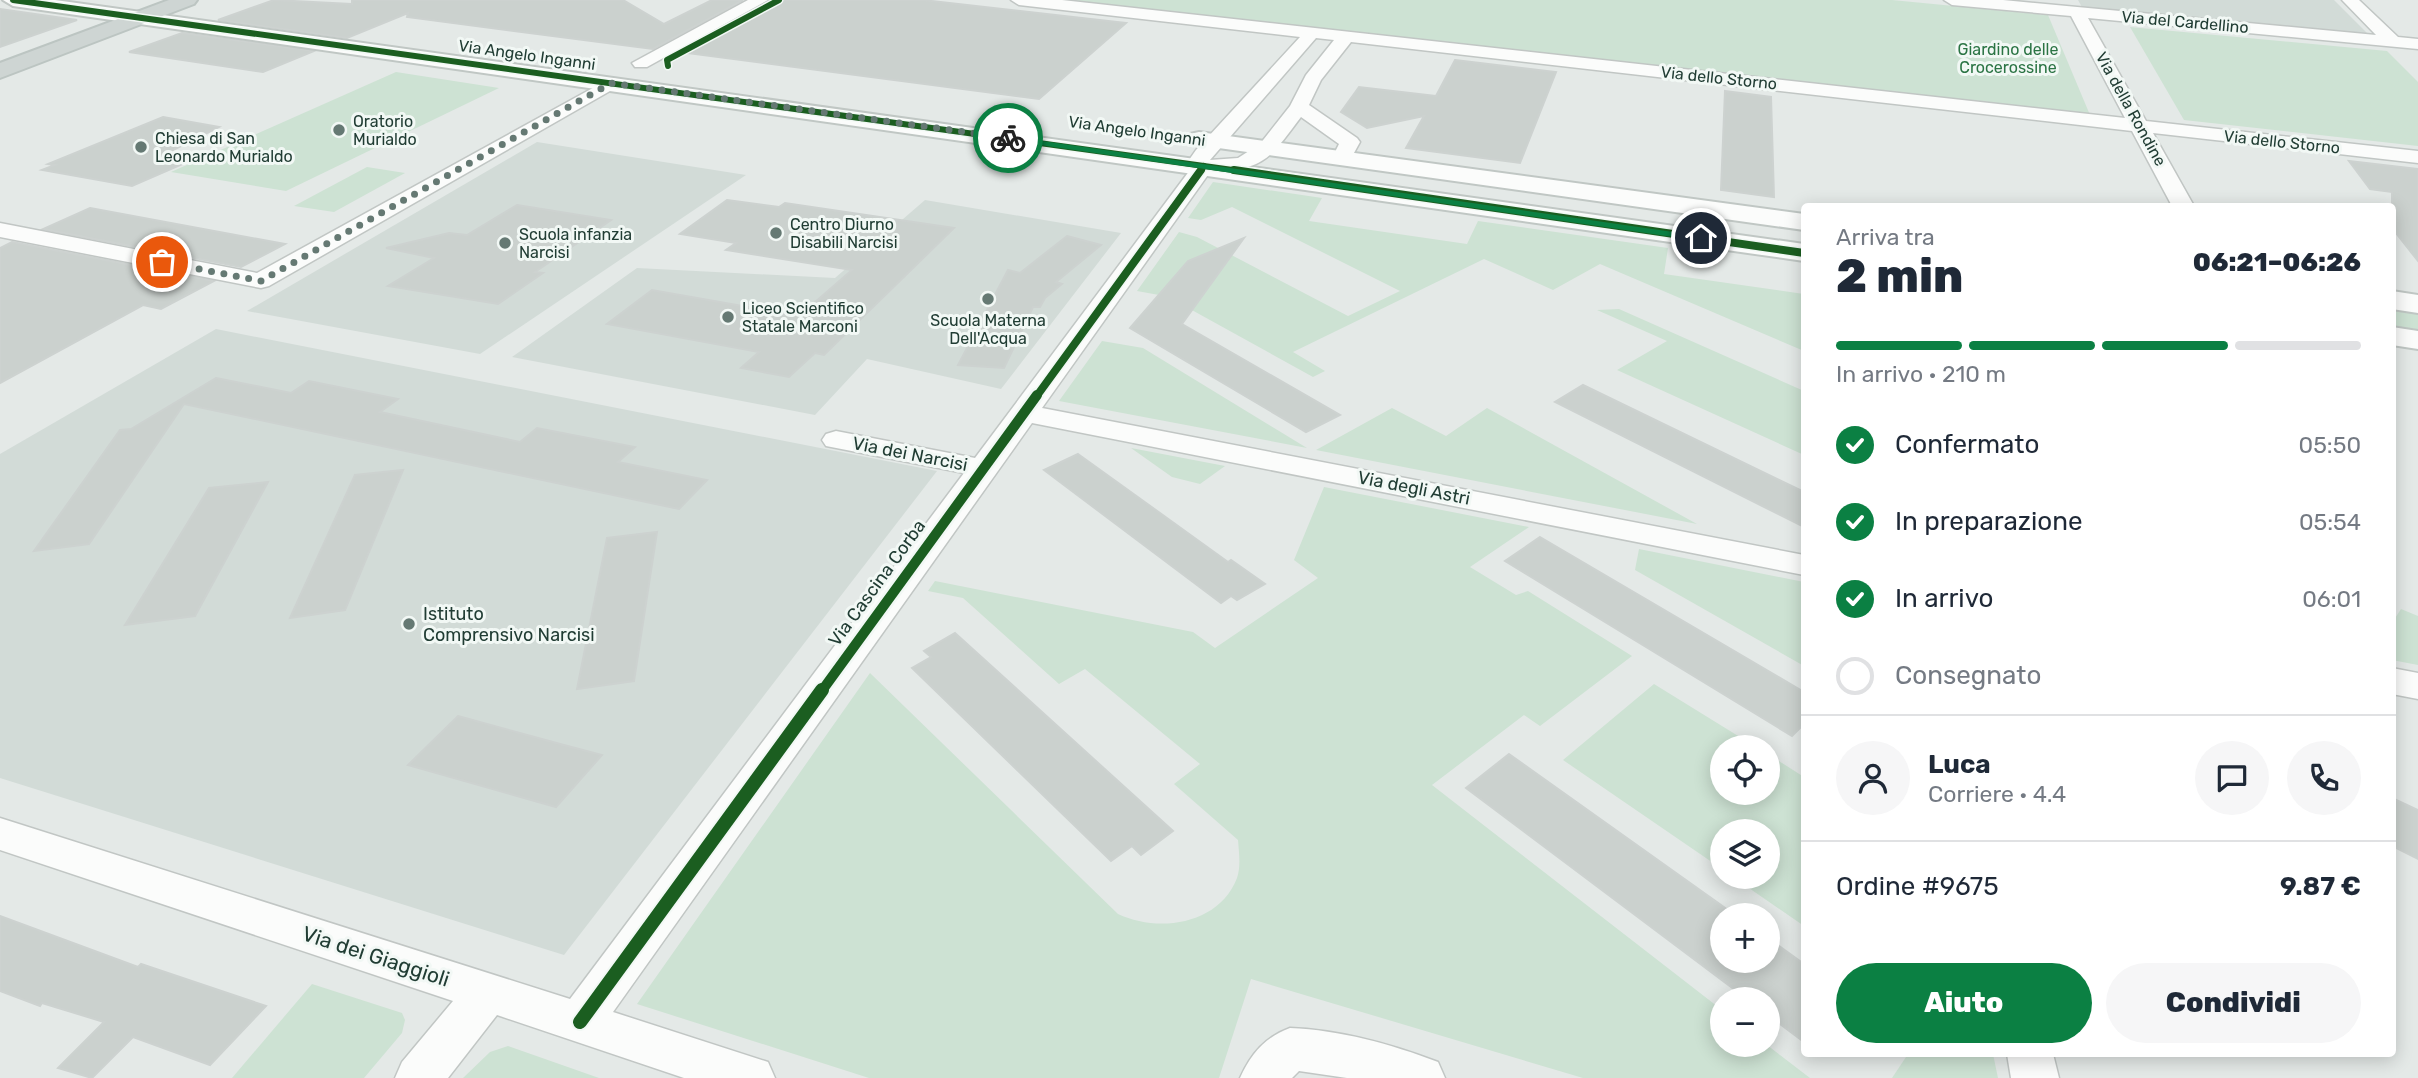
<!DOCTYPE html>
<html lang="it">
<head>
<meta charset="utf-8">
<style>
  :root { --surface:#fff; --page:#f6f6f7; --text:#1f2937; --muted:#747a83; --line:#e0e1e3; --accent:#0b8043 }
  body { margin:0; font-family:Rubik,sans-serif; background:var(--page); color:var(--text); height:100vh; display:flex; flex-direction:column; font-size:26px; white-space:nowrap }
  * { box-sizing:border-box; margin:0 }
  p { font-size:23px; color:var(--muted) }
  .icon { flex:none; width:38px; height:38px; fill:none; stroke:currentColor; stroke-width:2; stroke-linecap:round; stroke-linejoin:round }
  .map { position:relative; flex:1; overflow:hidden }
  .panel { position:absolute; left:1801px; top:203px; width:595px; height:854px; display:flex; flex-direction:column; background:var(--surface); border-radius:7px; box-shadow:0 4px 18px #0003 }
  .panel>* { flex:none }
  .tools { position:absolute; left:1710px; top:735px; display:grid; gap:14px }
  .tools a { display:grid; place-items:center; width:70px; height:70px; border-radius:50%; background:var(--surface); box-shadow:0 4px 18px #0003; font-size:35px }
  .pin { position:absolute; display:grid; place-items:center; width:60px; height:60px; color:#fff; margin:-30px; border:4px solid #fff; border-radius:50%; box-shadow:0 2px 7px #0007 }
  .courier { position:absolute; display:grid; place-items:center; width:70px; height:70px; margin:-35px; border:5px solid #0b8043; border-radius:50%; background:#fff; color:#222; box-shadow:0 2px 9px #0007 }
  .overview em { font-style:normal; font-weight:800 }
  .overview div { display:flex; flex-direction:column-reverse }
  .overview { display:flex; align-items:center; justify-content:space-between; height:119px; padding:0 35px }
  h1 { font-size:46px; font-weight:800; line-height:52px }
  .bar { display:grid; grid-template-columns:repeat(4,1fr); gap:10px 7px; align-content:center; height:84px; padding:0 35px }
  .bar i { height:9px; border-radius:5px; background:var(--line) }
  .bar .active { background:var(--accent) }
  .bar p { grid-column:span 4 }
  .line { display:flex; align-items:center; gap:18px; padding:0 35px; border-top:2px solid var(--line) }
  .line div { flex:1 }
  .round { display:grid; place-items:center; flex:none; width:74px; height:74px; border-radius:37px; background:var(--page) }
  ol { padding:0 35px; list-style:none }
  li { display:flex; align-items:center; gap:21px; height:77px }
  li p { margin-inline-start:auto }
  li .icon { padding:7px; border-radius:50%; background:var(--accent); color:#fff; stroke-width:4 }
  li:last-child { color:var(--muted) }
  li i { width:38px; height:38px; border:4px solid var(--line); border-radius:50% }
  .cta { display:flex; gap:14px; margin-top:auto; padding:14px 35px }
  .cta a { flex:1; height:80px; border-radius:42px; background:var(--accent); color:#fff; font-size:28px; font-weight:800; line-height:80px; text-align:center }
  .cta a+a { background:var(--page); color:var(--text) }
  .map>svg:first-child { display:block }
</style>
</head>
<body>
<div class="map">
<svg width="2418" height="1078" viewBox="0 0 2418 1078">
  <rect width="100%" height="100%" fill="#e4e9e7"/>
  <g fill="#d2dbd7">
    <path d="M 2078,0 L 2334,0 L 2369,35 L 2083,9 Z"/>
    <path d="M 537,142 L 746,175 L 480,354 L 247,311 Z"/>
    <path d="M 925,200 L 1121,233 L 1001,389 L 867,359 L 815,415 L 512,357 L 637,268 L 835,278 Z"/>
    <path d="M 216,329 L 937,471 L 564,955 L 0,778 L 0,454 Z"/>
  </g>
  <g fill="#cde2d3">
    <path d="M 1057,0 L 1892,0 L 2048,15 L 2090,115 Z"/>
    <path d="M 2130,27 L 2387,51 L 2418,82 L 2418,146 L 2184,120 Z"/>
    <path d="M 396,72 L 499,88 L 286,191 L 171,172 Z"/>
    <path d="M 367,167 L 405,173 L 334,212 L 294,206 Z"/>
    <path d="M 1213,182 L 1322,198 L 1309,221 L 1467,244 L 1478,221 L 1668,248 L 1664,274 L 1804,294 L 1804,351 L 1600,264 L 1553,290 L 1484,259 L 1293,352 L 1325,371 L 1313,377 L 1190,309 L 1205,292 L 1167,285 L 1159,295 L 1137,291 L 1179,232 L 1197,237 L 1348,316 L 1400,291 L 1232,207 L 1201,220 L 1188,218 Z"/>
    <path d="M 2392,308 L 2418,312 L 2418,332 L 2392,328 Z"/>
    <path d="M 1619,309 L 1804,391 L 1804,455 L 1617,370 L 1667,341 L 1597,310 Z"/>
    <path d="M 1102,341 L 1143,348 L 1307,448 L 1059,401 Z"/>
    <path d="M 1392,408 L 1446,436 L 1487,408 L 1697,524 L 1316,450 Z"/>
    <path d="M 1131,448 L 1225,466 L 1200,484 L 1172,477 Z"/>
    <path d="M 1324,487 L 1529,527 L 1470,567 L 1516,595 L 1528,591 L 1632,656 L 1540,726 L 1524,715 L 1432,785 L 1722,1010 L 1722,1045 L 1767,1045 L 1810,1078 L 1583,1078 L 1251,979 L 1219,1078 L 869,1078 L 637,1004 L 870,673 L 1118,914 C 1158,933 1219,925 1237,878 C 1241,866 1239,853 1238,840 L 1174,784 L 1200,764 L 1085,669 L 1059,684 L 963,598 L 928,591 L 935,581 L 1193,632 L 1215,648 L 1318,578 L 1294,560 Z"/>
    <path d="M 1639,549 L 1804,582 L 1804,666 L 1635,570 Z"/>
    <path d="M 2401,609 L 2418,616 L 2418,665 L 2392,660 L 2392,623 Z"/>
    <path d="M 1654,684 L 1756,747 L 1722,747 L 1722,793 L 1768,793 L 1768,754 L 1804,777 L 1804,926 L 1733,877 L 1768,877 L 1768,831 L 1722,831 L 1722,869 L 1563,760 Z"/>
    <path d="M 312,984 L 402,1013 L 405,1020 L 402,1033 L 364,1078 L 232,1078 Z"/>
    <path d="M 508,1046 L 599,1078 L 463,1078 L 490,1052 Z"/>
    <path d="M 1908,1054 L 1993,1054 L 1998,1078 L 1892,1078 Z"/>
  </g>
  <g fill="#cbd1ce" stroke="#cdd2d0" stroke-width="2">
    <path d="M 274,0 L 352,4 L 352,0 L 623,0 L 664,24 L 712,0 L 743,0 L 653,49 L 407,17 L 408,13 L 347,38 L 218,20 Z"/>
    <path d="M 770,0 L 923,0 L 1126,23 L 1039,99 L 679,52 Z"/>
    <path d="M 0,9 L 77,20 L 0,47 Z"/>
    <path d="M 182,33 L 314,51 L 263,72 L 129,52 Z"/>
    <path d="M 1455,60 L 1556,72 L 1520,163 L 1406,148 L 1424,116 L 1367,128 L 1341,112 L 1359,87 L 1436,96 Z"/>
    <path d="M 1725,91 L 1771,97 L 1774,197 L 1721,190 Z"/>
    <path d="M 163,117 L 219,127 L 157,158 L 185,163 L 132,186 L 42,170 L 55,165 L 48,164 Z"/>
    <path d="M 2349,161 L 2418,169 L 2418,261 L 2392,228 L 2392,192 L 2370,189 Z"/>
    <path d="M 727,200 L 779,207 L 785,203 L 954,228 L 824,355 L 815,353 L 789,377 L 741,368 L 759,352 L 607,324 L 652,290 L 799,316 L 852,270 L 726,250 L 736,243 L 680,234 Z"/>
    <path d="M 517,205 L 611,220 L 535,272 L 543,273 L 498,304 L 388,286 L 434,258 L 386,248 L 449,233 L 467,235 Z"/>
    <path d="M 90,208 L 285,244 L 241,267 L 43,229 Z"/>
    <path d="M 1067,236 L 1101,245 L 1056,282 L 1062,284 L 1045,298 L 1040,307 L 1033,307 L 1004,368 L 958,365 L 1008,270 L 1020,273 Z"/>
    <path d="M 1244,238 L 1182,324 L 1340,415 L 1306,432 L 1130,328 L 1188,261 Z"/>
    <path d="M 12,242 L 214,281 L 161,309 L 143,305 L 0,383 L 0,248 Z"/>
    <path d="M 216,378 L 291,393 L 309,381 L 398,399 L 380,412 L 520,442 L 537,428 L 635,447 L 618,462 L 707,480 L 679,509 L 184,404 L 89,544 L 34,551 L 120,430 L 131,429 Z"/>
    <path d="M 1583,385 L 1804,492 L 1804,527 L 1555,402 Z"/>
    <path d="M 1078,454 L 1228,562 L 1231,560 L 1265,584 L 1237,600 L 1231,596 L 1221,603 L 1044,470 Z"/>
    <path d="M 403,470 L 345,610 L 290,618 L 355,475 Z"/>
    <path d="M 268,482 L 195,616 L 125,625 L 209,488 Z"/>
    <path d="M 657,532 L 634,681 L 577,689 L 607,538 Z"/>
    <path d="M 1540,537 L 1804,692 L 1804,724 L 1792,736 L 1505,561 Z"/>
    <path d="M 955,633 L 1173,831 L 1141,855 L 1132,846 L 1111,861 L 912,668 L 931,657 L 924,651 Z"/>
    <path d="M 458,716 L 564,745 L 602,755 L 556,807 L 408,765 Z"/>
    <path d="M 1509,754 L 1735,915 L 1722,915 L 1722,961 L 1768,961 L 1768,938 L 1804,964 L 1804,1042 L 1768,1015 L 1768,999 L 1747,999 L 1466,788 Z"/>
    <path d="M 2392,798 L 2418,810 L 2418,859 L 2392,846 Z"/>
    <path d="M 0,916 L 138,967 L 141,964 L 266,1006 L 210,1065 L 133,1037 L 92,1078 L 58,1068 L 104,1022 L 42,1003 L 40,1006 L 0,991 Z"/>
  </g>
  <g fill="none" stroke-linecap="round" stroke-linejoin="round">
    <g stroke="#c1c6c4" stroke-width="3">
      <g id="street">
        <path d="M 748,0 L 768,0 L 647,67 L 635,67 L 632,63 Z"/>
        <path d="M 1011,0 L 1062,0 L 2125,118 L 2071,16 L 1952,5 L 1944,0 L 2003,0 L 2376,35 L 2342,0 L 2359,0 L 2398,37 L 2418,39 L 2418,49 L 2088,18 L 2146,121 L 2418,151 L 2418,163 L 2153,133 L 2194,206 L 2172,206 L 2132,131 L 1351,42 L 1321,80 L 1309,105 L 1357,138 L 1360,142 L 1349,162 L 1335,162 L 1332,158 L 1339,144 L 1301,117 C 1269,159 1266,169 1210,172 L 1042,408 L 1804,555 L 1804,575 L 1032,423 L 613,1012 L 768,1062 L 775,1078 L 684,1078 L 497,1015 L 448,1078 L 395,1078 L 402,1062 L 453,1001 L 0,850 L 0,818 L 570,999 L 964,473 L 826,446 L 822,440 L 826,434 L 836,431 L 975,458 L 1193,166 L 1189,160 L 1196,150 L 1300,37 L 1019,5 ZM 1316,38 L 1334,40 L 1306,75 L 1290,106 L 1260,144 L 1238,158 L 1210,160 Z"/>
        <path d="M 611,78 L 617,79 L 620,83 L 617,87 L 269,286 L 261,288 L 0,237 L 0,223 L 257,273 Z"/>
        <path d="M 2392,668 L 2418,673 L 2418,699 L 2392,694 Z"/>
        <path d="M 1290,1028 C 1340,1030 1391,1044 1438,1062 L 1445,1078 L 1347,1078 L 1299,1071 L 1292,1078 L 1240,1078 C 1251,1054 1265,1037 1290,1028 Z"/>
        <path d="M 2007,1054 L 2053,1054 L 2059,1078 L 2011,1078 Z"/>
      </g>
    </g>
    <g stroke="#c0c7c4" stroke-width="4">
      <g id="secondary">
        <path d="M 3,0 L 55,0 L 1804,244 L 1804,261 L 13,6 Z"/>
        <path d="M 1199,132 L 1804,214 L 1804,230 L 1190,144 L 1187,139 L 1190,134 Z"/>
        <path d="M 2392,291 L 2418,295 L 2418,313 L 2392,309 Z"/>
        <path d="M 2392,327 L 2418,331 L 2418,349 L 2392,345 Z"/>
      </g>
    </g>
    <g stroke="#bcc5c2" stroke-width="4">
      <path id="primary" d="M 169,0 L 197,0 L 194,4 L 0,78 L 0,63 Z"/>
    </g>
    <use href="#street" fill="#fbfcfb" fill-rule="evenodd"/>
    <use href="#secondary" fill="#fbfcfb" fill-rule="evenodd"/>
    <use href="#primary" fill="#ced5d3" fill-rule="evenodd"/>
    <g stroke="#f2f8f5" stroke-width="9">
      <g id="cycleway-far3">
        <path d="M 13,0 L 1247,172"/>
        <path d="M 668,66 L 667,60 L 779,0"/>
        <path d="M 1200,172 L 1204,166"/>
      </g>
    </g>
    <g stroke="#f2f8f5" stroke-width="11">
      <g id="cycleway-far2">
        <path d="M 1234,170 L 1804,253"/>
        <path d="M 1036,397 L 1201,170"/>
      </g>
    </g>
    <g stroke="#f2f8f5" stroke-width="15">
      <path id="cycleway-far1" d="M 821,692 L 1037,395"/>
    </g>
    <g stroke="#f2f8f5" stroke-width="18">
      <path id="cycleway" d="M 580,1022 L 822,690"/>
    </g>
    <use href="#cycleway-far3" stroke="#1b5e20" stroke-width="6"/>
    <use href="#cycleway-far2" stroke="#1b5e20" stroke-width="8"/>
    <use href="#cycleway-far1" stroke="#1b5e20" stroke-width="10"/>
    <use href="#cycleway" stroke="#1b5e20" stroke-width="14"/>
  </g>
  <path fill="#0b8043" d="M 1008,136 L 1701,236 L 1705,238 L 1701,241 L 1006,140 Z"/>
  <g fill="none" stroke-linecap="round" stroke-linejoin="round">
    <path stroke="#657973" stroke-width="7" stroke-dasharray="0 12.6" d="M 162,262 L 261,281 L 611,83 L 1008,138"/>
  </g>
  <g fill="#657973" stroke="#f2f8f5" stroke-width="2.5">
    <circle cx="339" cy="130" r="7"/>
    <circle cx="141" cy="147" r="7"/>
    <circle cx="776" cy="233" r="7"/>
    <circle cx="505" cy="243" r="7"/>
    <circle cx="988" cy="299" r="7"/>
    <circle cx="728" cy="317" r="7"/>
    <circle cx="409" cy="624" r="7"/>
  </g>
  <g text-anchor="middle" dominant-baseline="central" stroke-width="6" stroke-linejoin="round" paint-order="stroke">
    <g font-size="16" fill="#213d34" stroke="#f2f8f5">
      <text transform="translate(2185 22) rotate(5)">Via del Cardellino</text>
      <text transform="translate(527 55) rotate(8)">Via Angelo Inganni</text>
      <text transform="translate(1719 78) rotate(6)">Via dello Storno</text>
      <text transform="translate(2131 109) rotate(61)">Via della Rondine</text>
      <text transform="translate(1137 131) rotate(8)">Via Angelo Inganni</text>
      <text transform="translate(2282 142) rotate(6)">Via dello Storno</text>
    </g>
    <g font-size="16" fill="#2b7444" stroke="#f2f8f5">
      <text x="2008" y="49">Giardino delle<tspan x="2008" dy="18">Crocerossine</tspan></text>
    </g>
    <g font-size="16" fill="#213d34" stroke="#f2f8f5" text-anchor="start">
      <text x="353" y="121">Oratorio<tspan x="353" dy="18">Murialdo</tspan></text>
      <text x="155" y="138">Chiesa di San<tspan x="155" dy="18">Leonardo Murialdo</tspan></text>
      <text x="790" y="224">Centro Diurno<tspan x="790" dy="18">Disabili Narcisi</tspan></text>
      <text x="519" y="234">Scuola infanzia<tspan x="519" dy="18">Narcisi</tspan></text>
      <text x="742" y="308">Liceo Scientifico<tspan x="742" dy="18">Statale Marconi</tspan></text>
      <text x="988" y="320" text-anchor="middle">Scuola Materna<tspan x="988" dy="18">Dell'Acqua</tspan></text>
    </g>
    <g font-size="18" fill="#213d34" stroke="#f2f8f5">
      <text transform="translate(910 454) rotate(11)">Via dei Narcisi</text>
      <text transform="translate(1414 488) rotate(11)">Via degli Astri</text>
      <text transform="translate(877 583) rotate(-54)">Via Cascina Corba</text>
    </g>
    <g font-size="18" fill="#213d34" stroke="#f2f8f5" text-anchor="start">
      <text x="423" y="614">Istituto<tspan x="423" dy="21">Comprensivo Narcisi</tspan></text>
    </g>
    <g font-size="21" fill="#213d34" stroke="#f2f8f5">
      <text transform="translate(376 956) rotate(18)">Via dei Giaggioli</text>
    </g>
  </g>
</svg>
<div class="tools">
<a><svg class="icon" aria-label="locate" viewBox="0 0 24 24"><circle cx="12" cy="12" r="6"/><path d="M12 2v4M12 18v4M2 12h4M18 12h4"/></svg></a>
<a><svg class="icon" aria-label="layers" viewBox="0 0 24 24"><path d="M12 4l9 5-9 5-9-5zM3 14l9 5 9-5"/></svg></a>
<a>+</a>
<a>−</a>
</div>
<div class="pin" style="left:162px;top:262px;background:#ea580c"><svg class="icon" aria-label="bag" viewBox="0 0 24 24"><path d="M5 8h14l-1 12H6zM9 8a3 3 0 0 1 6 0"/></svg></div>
<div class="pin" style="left:1701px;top:238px;background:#1f2937"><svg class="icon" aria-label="home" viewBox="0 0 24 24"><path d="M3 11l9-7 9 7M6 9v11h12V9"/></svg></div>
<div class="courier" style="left:1008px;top:138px"><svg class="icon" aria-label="bike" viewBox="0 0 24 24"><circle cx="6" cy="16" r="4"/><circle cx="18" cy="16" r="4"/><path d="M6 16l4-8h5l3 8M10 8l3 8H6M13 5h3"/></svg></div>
<section class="panel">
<div class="overview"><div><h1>2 min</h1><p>Arriva tra</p></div><em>06:21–06:26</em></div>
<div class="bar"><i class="active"></i><i class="active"></i><i class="active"></i><i></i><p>In arrivo · 210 m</p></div>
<ol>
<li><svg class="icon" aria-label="check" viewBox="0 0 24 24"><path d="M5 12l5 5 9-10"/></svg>Confermato<p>05:50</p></li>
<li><svg class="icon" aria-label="check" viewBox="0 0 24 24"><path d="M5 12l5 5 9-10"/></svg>In preparazione<p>05:54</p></li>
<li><svg class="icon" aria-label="check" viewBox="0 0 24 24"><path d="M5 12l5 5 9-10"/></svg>In arrivo<p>06:01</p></li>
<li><i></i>Consegnato</li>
</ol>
<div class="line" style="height:126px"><a class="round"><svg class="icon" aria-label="person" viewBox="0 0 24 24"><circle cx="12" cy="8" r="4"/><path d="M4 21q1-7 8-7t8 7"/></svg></a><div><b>Luca</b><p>Corriere · 4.4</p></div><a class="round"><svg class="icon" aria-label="chat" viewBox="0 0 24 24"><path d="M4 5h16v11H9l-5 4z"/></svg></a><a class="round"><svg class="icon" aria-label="phone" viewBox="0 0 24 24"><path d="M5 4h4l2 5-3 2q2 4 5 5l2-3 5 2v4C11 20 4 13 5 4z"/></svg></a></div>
<div class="line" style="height:91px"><div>Ordine #9675</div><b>9.87 €</b></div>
<div class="cta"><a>Aiuto</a><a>Condividi</a></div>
</section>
</div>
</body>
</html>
